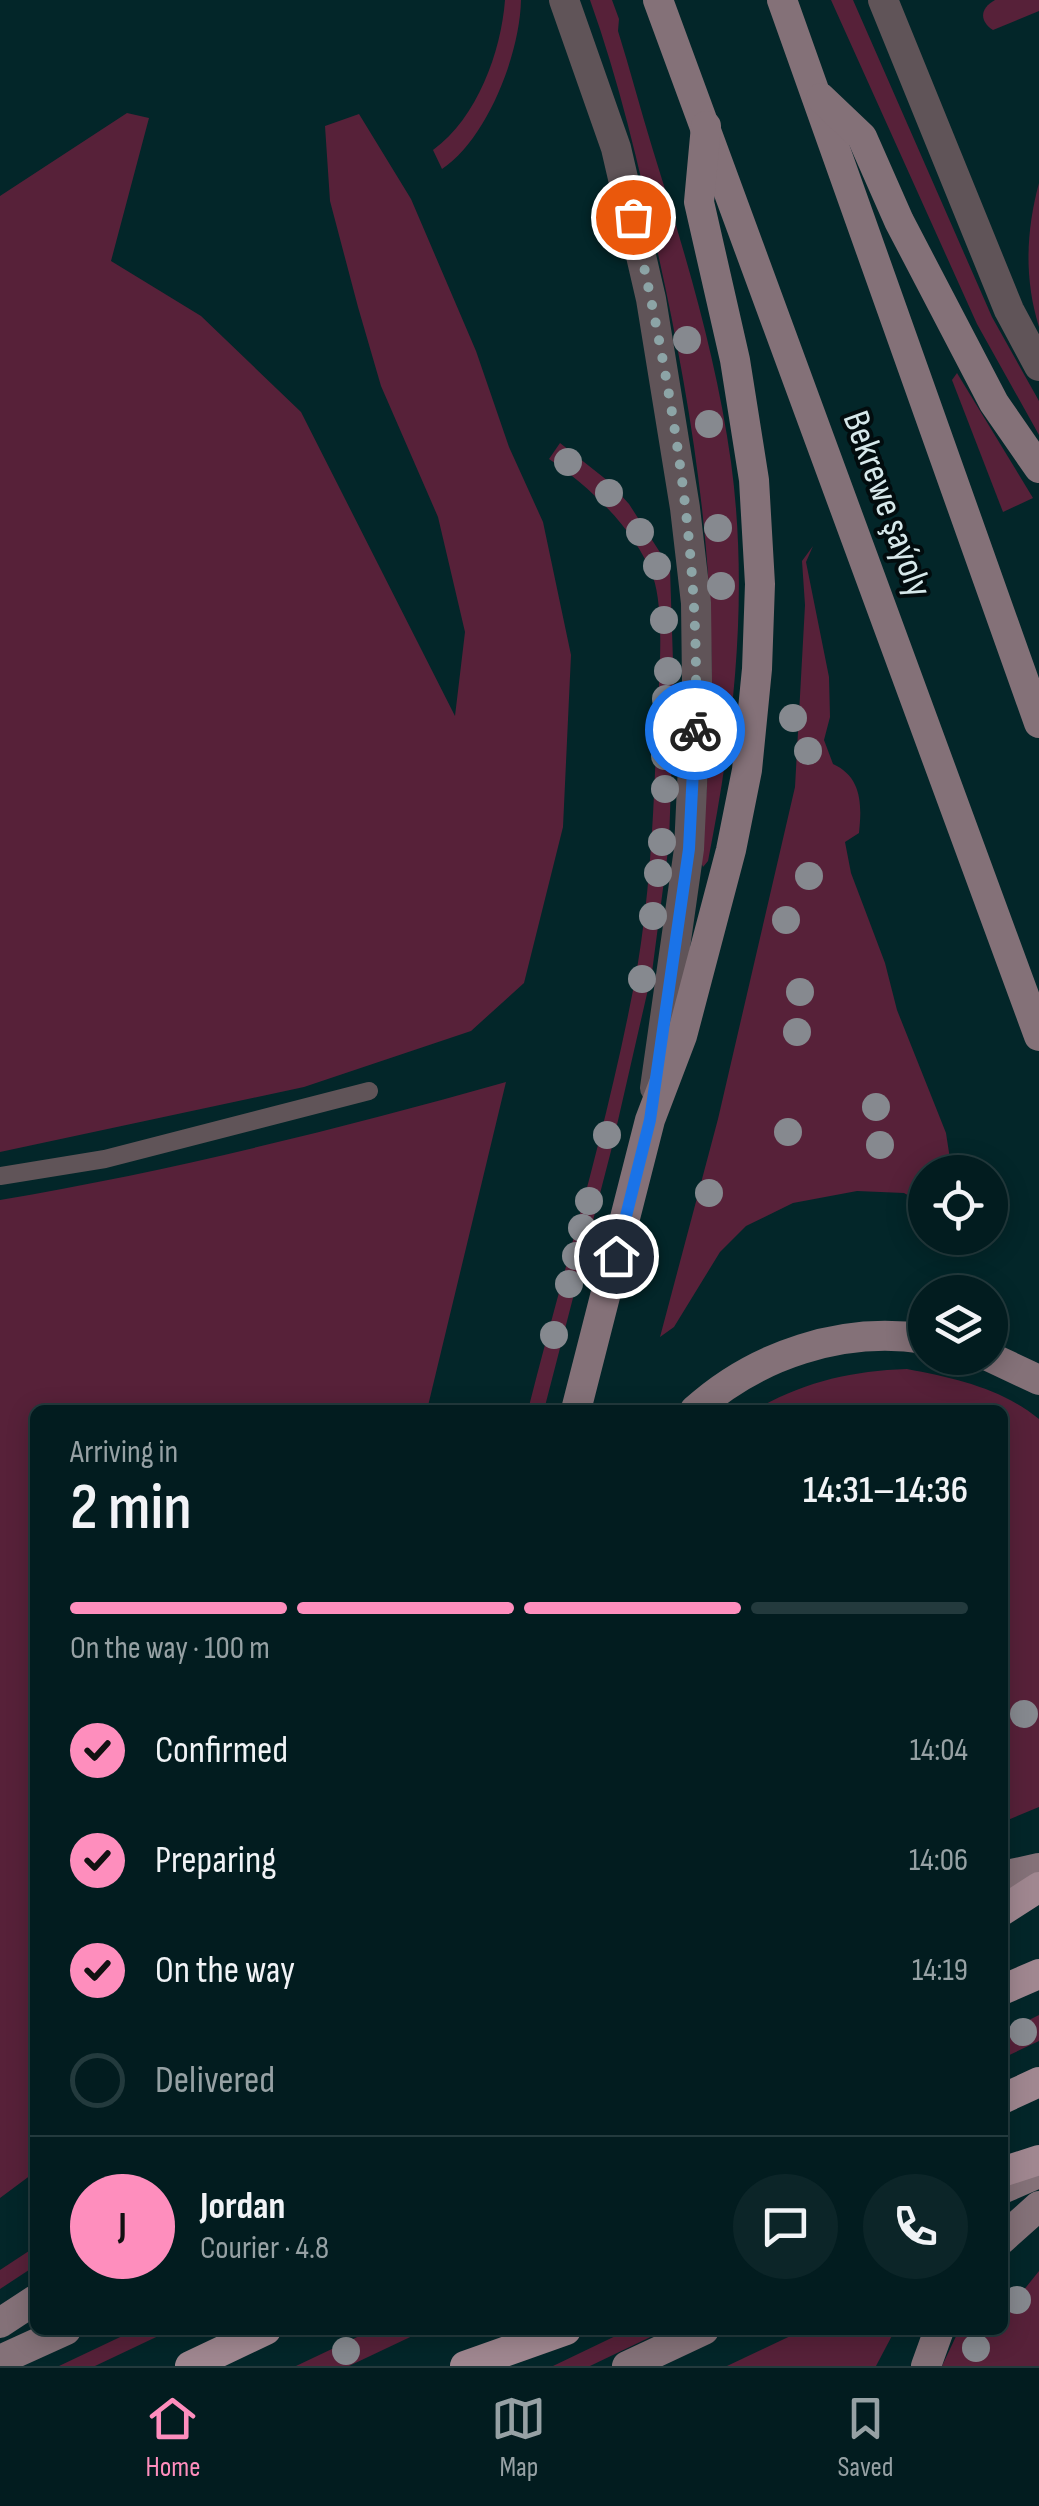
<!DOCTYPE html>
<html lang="en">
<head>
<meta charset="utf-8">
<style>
  :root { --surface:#021c1f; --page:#0c2528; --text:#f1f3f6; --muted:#96a1a4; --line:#233a3d; --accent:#fe8ebd }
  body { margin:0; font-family:"Sofia Sans Condensed",sans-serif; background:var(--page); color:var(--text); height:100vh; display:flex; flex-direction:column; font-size:38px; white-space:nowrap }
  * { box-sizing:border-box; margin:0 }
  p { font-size:32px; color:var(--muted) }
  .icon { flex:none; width:55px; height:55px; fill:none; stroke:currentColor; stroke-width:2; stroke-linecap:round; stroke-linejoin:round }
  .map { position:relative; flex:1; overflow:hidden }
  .details { position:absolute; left:30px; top:1405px; width:978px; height:930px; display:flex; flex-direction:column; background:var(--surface); border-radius:15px; box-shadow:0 5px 25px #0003,0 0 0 2px var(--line) }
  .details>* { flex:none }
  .tools { position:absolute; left:908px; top:1155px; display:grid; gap:20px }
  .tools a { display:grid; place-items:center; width:100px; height:100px; border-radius:50%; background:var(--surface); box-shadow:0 5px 25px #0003,0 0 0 2px var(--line); font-size:50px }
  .pin { position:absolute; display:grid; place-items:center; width:85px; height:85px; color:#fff; margin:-42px; border:5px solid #fff; border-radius:50%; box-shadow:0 2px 10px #0007 }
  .courier { position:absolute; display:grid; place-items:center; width:100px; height:100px; margin:-50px; border:8px solid #1a73e8; border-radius:50%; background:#fff; color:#222; box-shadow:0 2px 12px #0007 }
  .overview em { font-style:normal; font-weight:600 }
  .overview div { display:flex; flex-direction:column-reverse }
  .overview { display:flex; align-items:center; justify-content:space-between; height:170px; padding:0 40px }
  h1 { font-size:65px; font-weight:600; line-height:75px }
  .bar { display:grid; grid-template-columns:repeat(4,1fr); gap:15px 10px; align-content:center; height:120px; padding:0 40px }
  .bar i { height:12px; border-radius:8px; background:var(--line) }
  .bar .current { background:var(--accent) }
  .bar p { grid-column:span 4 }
  .line { display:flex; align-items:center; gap:25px; padding:0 40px; border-top:2px solid var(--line) }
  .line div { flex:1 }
  .round { display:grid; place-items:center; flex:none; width:105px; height:105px; border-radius:52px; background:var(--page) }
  ol { padding:0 40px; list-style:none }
  li { display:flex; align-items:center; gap:30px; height:110px }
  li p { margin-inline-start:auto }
  li .icon { padding:10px; border-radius:50%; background:var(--accent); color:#111; stroke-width:4 }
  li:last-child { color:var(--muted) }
  li i { width:55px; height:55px; border:5px solid var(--line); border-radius:50% }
  .tabs { display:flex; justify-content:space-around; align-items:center; height:140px; border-top:2px solid var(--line); background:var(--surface); font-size:28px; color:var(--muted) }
  .tabs a { display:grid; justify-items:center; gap:5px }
  .tabs .current { color:var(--accent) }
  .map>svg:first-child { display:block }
</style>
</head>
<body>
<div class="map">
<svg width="1039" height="2366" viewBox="0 0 1039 2366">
  <rect width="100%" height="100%" fill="#032629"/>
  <g fill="#572139">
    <path d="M 505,0 L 521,0 C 520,54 487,139 442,169 L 433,150 C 477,118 501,52 505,0 Z"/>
    <path d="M 590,0 L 612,0 L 619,19 L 618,31 C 630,69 640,108 652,147 C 684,250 716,354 731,462 C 749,595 734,730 708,861 L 703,867 L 700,859 C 704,817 709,774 710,731 C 718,568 692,407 657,249 C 639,166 619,81 590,0 Z"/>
    <path d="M 831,0 L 853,0 L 992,317 L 1039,401 L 1039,435 L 977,324 Z"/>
    <path d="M 995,0 L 1039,0 L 1039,11 L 993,30 C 979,21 980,8 995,0 Z"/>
    <path d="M 127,113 L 149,118 L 111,261 L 201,316 L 301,412 L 455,716 L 465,632 L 438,517 L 381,386 L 358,307 L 330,201 L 325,126 L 359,114 L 411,199 L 476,351 L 509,447 L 543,522 L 571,655 L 563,827 L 524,983 L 471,1031 L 304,1087 L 0,1152 L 0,196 Z"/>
    <path d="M 1039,183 L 1039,327 C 1024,279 1026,231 1039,183 Z"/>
    <path d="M 957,373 L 1033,498 L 1003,512 L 952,380 Z"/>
    <path d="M 560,443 L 608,481 L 629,504 L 670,568 L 674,693 L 669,843 L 652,972 L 611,1151 L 544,1410 L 528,1410 C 565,1264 610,1118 637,969 C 651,886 654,804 657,720 C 659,682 665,611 653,577 C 635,529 590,487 549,459 Z"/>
    <path d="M 813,546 L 806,562 L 829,677 L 830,717 L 824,740 L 833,764 C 862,777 862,805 859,833 L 845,842 L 851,873 L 885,963 L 897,1010 L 946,1133 L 952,1172 L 925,1172 L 925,1205 L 904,1193 L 857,1191 L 793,1203 L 746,1226 L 720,1252 L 674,1327 L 660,1337 L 718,1119 L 795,787 L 805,605 L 802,561 Z"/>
    <path d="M 506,1082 L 427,1410 L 35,1410 L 35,2172 L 0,2198 L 0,1200 C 171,1171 339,1129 506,1082 Z"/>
    <path d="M 907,1369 C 954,1378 1001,1388 1039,1419 L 1039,1807 L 1003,1822 L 1002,1410 L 755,1410 C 804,1382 850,1371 907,1369 Z"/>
    <path d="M 1039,2015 L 1039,2041 L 1003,2058 L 1003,2033 Z"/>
    <path d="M 35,2247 L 35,2266 L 0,2289 L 0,2270 Z"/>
    <path d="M 1039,2271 L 1039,2366 L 942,2366 L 959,2330 L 1002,2330 L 1003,2316 Z"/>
    <path d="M 135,2330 L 171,2330 L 95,2366 L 59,2366 Z"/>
    <path d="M 372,2330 L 425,2330 L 349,2366 L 296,2366 Z"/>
    <path d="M 628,2330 L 665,2330 L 590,2366 L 553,2366 Z"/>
    <path d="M 803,2330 L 895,2330 L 876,2366 L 727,2366 Z"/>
  </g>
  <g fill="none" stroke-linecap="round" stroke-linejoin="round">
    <path stroke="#605458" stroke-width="18" d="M 0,1176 L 105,1159 L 369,1091"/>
    <g stroke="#605458" stroke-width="30">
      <path d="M 564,0 L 616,148 L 651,299 L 685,508 L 696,603 L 697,682 L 689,849 L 655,1088"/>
      <path d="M 883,0 L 1009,310 L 1039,366"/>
    </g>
    <g stroke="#847178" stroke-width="30">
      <path d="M 658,0 L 1039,1036"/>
      <path d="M 782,0 L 1039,723"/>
      <path d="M 821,98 L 862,137 L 899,221 L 994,403 L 1039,468"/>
      <path d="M 990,1357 L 1039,1380"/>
      <path d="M 576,1410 L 650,1120 L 682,1036 L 731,850 L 747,770 L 757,669 L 760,584 L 754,480 L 735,360 L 699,202 L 706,126"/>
      <path d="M 695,1410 C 756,1355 843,1326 925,1339"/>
      <path d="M 1002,1876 L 1039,1868"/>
      <path d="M 1002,2189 L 1039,2173"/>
      <path d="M 1002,2239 L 1039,2206"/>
      <path d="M 0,2323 L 35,2300"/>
      <path d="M 0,2360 L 66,2330"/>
      <path d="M 627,2366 L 704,2330"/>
      <path d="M 926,2366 L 939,2330"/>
    </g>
    <g stroke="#a08790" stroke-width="30">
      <path d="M 1002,1911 L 1039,1887"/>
      <path d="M 1002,1990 L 1039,1974"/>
      <path d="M 1002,2099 L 1039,2082"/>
      <path d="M 1002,2172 L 1039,2160"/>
      <path d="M 190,2366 L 266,2330"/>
      <path d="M 465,2366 L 566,2330"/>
    </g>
  </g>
  <g fill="#86898f">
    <circle cx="687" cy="340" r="14"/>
    <circle cx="709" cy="424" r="14"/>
    <circle cx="568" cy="462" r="14"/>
    <circle cx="609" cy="493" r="14"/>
    <circle cx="718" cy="528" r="14"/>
    <circle cx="640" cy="532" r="14"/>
    <circle cx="657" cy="566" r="14"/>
    <circle cx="721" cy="586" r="14"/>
    <circle cx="664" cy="620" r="14"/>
    <circle cx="668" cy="671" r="14"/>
    <circle cx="666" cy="699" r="14"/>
    <circle cx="793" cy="718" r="14"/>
    <circle cx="808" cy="751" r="14"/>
    <circle cx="665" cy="756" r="14"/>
    <circle cx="665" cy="789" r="14"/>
    <circle cx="662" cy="842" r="14"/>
    <circle cx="658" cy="873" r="14"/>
    <circle cx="809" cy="876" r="14"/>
    <circle cx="653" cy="916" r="14"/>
    <circle cx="786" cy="920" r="14"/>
    <circle cx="642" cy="979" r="14"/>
    <circle cx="800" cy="992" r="14"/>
    <circle cx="797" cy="1032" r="14"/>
    <circle cx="876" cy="1107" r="14"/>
    <circle cx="788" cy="1132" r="14"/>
    <circle cx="607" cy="1135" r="14"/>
    <circle cx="880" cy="1145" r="14"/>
    <circle cx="709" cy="1193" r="14"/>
    <circle cx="589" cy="1201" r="14"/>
    <circle cx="582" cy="1228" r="14"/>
    <circle cx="576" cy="1256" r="14"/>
    <circle cx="569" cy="1284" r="14"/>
    <circle cx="554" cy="1335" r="14"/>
    <circle cx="1024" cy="1714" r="14"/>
    <circle cx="1023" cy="2032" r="14"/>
    <circle cx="1017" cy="2300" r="14"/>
    <circle cx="976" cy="2348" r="14"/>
    <circle cx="346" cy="2351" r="14"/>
  </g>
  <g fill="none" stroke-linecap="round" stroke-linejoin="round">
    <path stroke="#8ca4a6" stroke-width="10" stroke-dasharray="0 18" d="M 633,217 C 671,385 702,557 695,730"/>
    <path stroke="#1a73e8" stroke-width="12" d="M 616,1256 L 650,1120 L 689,849 L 695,730"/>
  </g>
  <g text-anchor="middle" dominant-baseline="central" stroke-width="8" stroke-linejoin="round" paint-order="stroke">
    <g font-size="38" fill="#d6e8ea" stroke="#020c0e">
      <text transform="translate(887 504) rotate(70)">Bekrewe şaýoly</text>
    </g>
  </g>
</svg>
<div class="tools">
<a><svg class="icon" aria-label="locate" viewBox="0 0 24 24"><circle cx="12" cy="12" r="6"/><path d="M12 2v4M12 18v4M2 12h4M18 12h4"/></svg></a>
<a><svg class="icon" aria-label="layers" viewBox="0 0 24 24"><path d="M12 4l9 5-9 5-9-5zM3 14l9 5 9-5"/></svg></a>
</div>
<div class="pin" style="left:633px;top:217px;background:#ea580c"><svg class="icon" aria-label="bag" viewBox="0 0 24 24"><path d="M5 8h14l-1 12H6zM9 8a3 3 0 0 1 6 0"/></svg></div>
<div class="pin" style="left:616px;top:1256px;background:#1f2937"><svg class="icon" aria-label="home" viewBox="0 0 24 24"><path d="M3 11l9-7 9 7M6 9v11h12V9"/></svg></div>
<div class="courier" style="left:695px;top:730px"><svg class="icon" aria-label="bike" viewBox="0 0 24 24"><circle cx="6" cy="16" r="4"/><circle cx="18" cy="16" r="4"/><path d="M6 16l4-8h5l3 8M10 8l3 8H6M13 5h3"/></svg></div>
<section class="details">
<div class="overview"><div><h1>2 min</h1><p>Arriving in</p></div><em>14:31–14:36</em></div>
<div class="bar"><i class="current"></i><i class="current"></i><i class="current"></i><i></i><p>On the way · 100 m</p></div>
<ol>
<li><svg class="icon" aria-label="check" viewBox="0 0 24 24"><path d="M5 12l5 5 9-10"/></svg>Confirmed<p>14:04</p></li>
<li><svg class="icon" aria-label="check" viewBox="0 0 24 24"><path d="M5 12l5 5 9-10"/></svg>Preparing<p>14:06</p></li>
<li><svg class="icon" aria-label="check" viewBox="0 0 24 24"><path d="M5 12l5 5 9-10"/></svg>On the way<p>14:19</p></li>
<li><i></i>Delivered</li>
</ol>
<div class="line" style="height:180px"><b class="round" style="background:var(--accent);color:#111">J</b><div><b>Jordan</b><p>Courier · 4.8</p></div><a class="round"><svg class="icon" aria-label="chat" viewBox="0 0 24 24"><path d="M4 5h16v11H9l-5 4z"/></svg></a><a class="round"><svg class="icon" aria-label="phone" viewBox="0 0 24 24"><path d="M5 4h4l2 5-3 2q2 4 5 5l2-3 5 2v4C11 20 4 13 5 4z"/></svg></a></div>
</section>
</div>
<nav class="tabs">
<a class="current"><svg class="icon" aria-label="home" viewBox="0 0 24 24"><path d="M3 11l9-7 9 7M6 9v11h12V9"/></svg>Home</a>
<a><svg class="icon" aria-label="map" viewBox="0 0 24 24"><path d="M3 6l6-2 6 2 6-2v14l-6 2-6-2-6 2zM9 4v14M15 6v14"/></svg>Map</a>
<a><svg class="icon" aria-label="saved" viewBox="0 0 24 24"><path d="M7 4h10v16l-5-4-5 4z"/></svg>Saved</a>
</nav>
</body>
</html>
